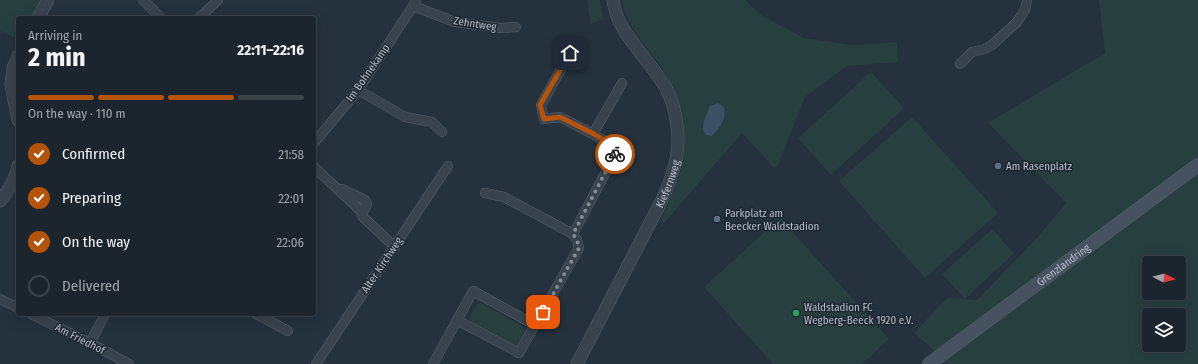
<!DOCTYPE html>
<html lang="en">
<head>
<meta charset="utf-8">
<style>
  :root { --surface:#1c252e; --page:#29313a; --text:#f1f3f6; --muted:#a0a5aa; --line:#3a424a; --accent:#b45309 }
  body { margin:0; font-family:"Fira Sans Condensed",sans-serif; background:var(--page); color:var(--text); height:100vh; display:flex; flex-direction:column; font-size:15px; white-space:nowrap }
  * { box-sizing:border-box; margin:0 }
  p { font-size:13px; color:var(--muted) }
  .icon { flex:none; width:22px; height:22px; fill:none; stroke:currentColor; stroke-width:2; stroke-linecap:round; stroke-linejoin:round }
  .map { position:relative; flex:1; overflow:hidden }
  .drawer { position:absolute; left:16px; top:16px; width:300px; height:300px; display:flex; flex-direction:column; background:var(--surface); border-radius:4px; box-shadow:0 4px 16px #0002,0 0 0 1px var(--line) }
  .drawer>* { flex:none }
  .needle { width:26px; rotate:96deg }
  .fabs { position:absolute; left:1142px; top:256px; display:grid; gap:8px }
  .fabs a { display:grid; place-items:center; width:44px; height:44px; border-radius:4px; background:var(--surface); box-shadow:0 4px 16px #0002,0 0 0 1px var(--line); font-size:20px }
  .pin { position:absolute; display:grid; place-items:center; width:34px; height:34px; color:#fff; margin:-17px; border-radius:8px; box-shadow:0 2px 6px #0006 }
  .courier { position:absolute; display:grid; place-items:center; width:40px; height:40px; margin:-20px; border:3px solid #b45309; border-radius:50%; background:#fff; color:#222; box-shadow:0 1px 5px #0007 }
  .summary em { font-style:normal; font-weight:700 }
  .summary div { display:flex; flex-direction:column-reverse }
  .summary { display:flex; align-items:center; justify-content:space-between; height:68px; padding:0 12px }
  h1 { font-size:26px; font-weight:700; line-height:30px }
  .bar { display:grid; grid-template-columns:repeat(4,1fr); gap:6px 4px; align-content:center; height:48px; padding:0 12px }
  .bar i { height:5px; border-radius:3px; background:var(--line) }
  .bar .current { background:var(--accent) }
  .bar p { grid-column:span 4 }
  ol { padding:0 12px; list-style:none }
  li { display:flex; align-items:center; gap:12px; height:44px }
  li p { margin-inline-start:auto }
  li .icon { padding:4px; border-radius:50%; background:var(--accent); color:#fff; stroke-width:4 }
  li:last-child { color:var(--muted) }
  li i { width:22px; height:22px; border:2px solid var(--line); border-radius:50% }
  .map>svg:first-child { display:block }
</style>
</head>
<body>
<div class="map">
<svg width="1198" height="364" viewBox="0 0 1198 364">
  <rect width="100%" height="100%" fill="#25313d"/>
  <g fill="#283f3f" fill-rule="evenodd">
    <path d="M 0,0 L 41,0 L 30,18 L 18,18 L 18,39 L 0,31 Z"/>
    <path d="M 587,0 L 600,0 L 603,19 L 590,24 Z"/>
    <path d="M 622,0 L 745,0 L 761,15 L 804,38 L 853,45 L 897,42 L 898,62 L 847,66 L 805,97 L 778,165 L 774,168 L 742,133 L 665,222 L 662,223 L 660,221 C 668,204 676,188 681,170 C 690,136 682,97 662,68 C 645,44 628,30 622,0 Z"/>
    <path d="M 1099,0 L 1198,0 L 1198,364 L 946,364 L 928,345 L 914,333 L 947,298 L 977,300 L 1036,239 L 1066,203 L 988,123 L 1105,53 ZM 1149,263 L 1179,263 L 1179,293 L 1149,293 ZM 1149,315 L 1179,315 L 1179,345 L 1149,345 Z"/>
    <path d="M 871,72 L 904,108 L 831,175 L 798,138 Z"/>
    <path d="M 912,117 L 998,213 L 925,278 L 839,181 Z"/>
    <path d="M 780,218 L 889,339 L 862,364 L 773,364 L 704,287 Z"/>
    <path d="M 992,229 L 1014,253 L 965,299 L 942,274 Z"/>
    <path d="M 481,303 L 526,328 L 527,332 L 520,345 L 516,346 L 471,321 L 470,316 L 477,304 Z"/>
  </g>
  <path fill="#3b5065" d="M 718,103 L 724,107 C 727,118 720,128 712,136 L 706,135 C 699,126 707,115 710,106 Z"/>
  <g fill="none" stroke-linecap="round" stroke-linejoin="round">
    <g stroke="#57616b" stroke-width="10">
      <g id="minor">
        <path d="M 143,0 L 161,18"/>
        <path d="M 413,6 L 455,22 L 501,28 L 516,27"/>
        <path d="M 199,18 L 218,0"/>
        <path d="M 570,53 L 541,105 L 544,119 L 560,117 L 593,134 L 618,149 L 573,234"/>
        <path d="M 960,64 L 972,52 L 985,49 L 992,45 L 1016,23 L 1021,16 L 1025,10 L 1027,0"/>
        <path d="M 358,90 L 405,117 L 432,122 L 442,132"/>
        <path d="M 593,134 L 622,83"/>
        <path d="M 314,143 L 358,90 L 413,6 L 416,0"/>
        <path d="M 314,167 L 360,210 L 363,217 L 395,247"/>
        <path d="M 342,189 L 365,200 L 367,204 L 364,210 L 360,210"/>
        <path d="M 485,193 L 504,197 L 573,234 L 577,240 L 579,248 L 535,325"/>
        <path d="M 0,299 L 18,308"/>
        <path d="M 31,314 L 90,343 L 129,364"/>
        <path d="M 256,314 L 288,331"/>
        <path d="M 90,343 L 105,314"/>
        <path d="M 316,364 L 448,166"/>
        <path d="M 433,364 L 473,291 L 535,325 L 519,353 L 457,320"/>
      </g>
    </g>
    <g stroke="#57616b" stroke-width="13">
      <g id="tertiary">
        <path d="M 38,18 L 48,0"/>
        <path d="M 18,56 L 13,68 L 11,84 L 18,120"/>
        <path d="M 0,201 C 9,190 15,180 18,166"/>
        <path id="s1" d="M 577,364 L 663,198 C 669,184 675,169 677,154 C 680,133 676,108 666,88 C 659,77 651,66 643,56 C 629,38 616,23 613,0"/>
      </g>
    </g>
    <g stroke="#57616b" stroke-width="14">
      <g id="secondary">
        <path id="s2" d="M 929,364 L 1198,165"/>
      </g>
    </g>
    <use href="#minor" stroke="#39434d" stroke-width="9"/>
    <use href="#tertiary" stroke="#39434d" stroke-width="12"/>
    <use href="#secondary" stroke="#475260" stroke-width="13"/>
  </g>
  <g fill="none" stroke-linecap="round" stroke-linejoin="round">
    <path stroke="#838d97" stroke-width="4" stroke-dasharray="0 7.2" d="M 543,312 L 579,248 L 577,240 L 573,234 L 615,154"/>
    <path stroke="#b45309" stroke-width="5" d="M 570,53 L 540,105 L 544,119 L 560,117 L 594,134 L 618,149 L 615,154"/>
  </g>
  <g fill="#5c6f8a" stroke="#1e2832" stroke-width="1.5">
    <circle cx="998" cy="166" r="4"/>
    <circle cx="717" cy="219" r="4"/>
  </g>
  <circle fill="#2e9e5b" stroke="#1e2832" stroke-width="1.5" cx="796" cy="313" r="4"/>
  <g text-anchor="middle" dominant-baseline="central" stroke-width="3" stroke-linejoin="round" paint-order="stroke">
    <g font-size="11" fill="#b5bec8" stroke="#1e2832">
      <text transform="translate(475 24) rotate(9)">Zehntweg</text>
      <text transform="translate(368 73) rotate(-55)">Im Bohnekamp</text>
      <text stroke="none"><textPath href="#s1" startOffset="202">Kiefernweg</textPath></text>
      <text transform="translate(382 265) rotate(-56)">Alter Kirchweg</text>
      <text stroke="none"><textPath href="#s2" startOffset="167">Grenzlandring</textPath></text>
      <text transform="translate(80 339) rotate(27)">Am Friedhof</text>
    </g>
    <g font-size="11" fill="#b5bec8" stroke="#1e2832" text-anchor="start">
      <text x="1006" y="166">Am Rasenplatz</text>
      <text x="725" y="213">Parkplatz am<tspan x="725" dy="13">Beecker Waldstadion</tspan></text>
      <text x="804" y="307">Waldstadion FC<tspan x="804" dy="13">Wegberg-Beeck 1920 e.V.</tspan></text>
    </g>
  </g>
</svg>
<div class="fabs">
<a><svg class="needle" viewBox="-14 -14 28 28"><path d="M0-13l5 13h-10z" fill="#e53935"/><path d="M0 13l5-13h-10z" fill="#a0a5aa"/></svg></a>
<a><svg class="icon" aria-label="layers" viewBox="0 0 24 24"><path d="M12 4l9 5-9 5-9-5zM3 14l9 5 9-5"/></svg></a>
</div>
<div class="pin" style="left:543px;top:312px;background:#ea580c"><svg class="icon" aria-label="bag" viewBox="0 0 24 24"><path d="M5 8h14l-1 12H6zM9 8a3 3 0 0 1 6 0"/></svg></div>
<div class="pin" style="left:570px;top:53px;background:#1f2937"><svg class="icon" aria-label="home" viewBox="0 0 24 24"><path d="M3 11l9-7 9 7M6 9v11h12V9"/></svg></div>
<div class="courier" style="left:615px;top:154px"><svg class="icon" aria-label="bike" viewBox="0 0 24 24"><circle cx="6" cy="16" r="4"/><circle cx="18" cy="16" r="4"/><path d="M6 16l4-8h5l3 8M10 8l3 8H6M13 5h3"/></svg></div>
<section class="drawer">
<div class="summary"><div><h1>2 min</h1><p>Arriving in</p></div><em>22:11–22:16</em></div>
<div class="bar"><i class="current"></i><i class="current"></i><i class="current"></i><i></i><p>On the way · 110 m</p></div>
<ol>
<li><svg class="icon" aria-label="check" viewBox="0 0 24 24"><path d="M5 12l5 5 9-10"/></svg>Confirmed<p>21:58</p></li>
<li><svg class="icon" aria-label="check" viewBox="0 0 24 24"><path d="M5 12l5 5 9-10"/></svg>Preparing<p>22:01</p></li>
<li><svg class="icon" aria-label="check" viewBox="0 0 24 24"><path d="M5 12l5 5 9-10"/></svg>On the way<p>22:06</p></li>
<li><i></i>Delivered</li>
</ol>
</section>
</div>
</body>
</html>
